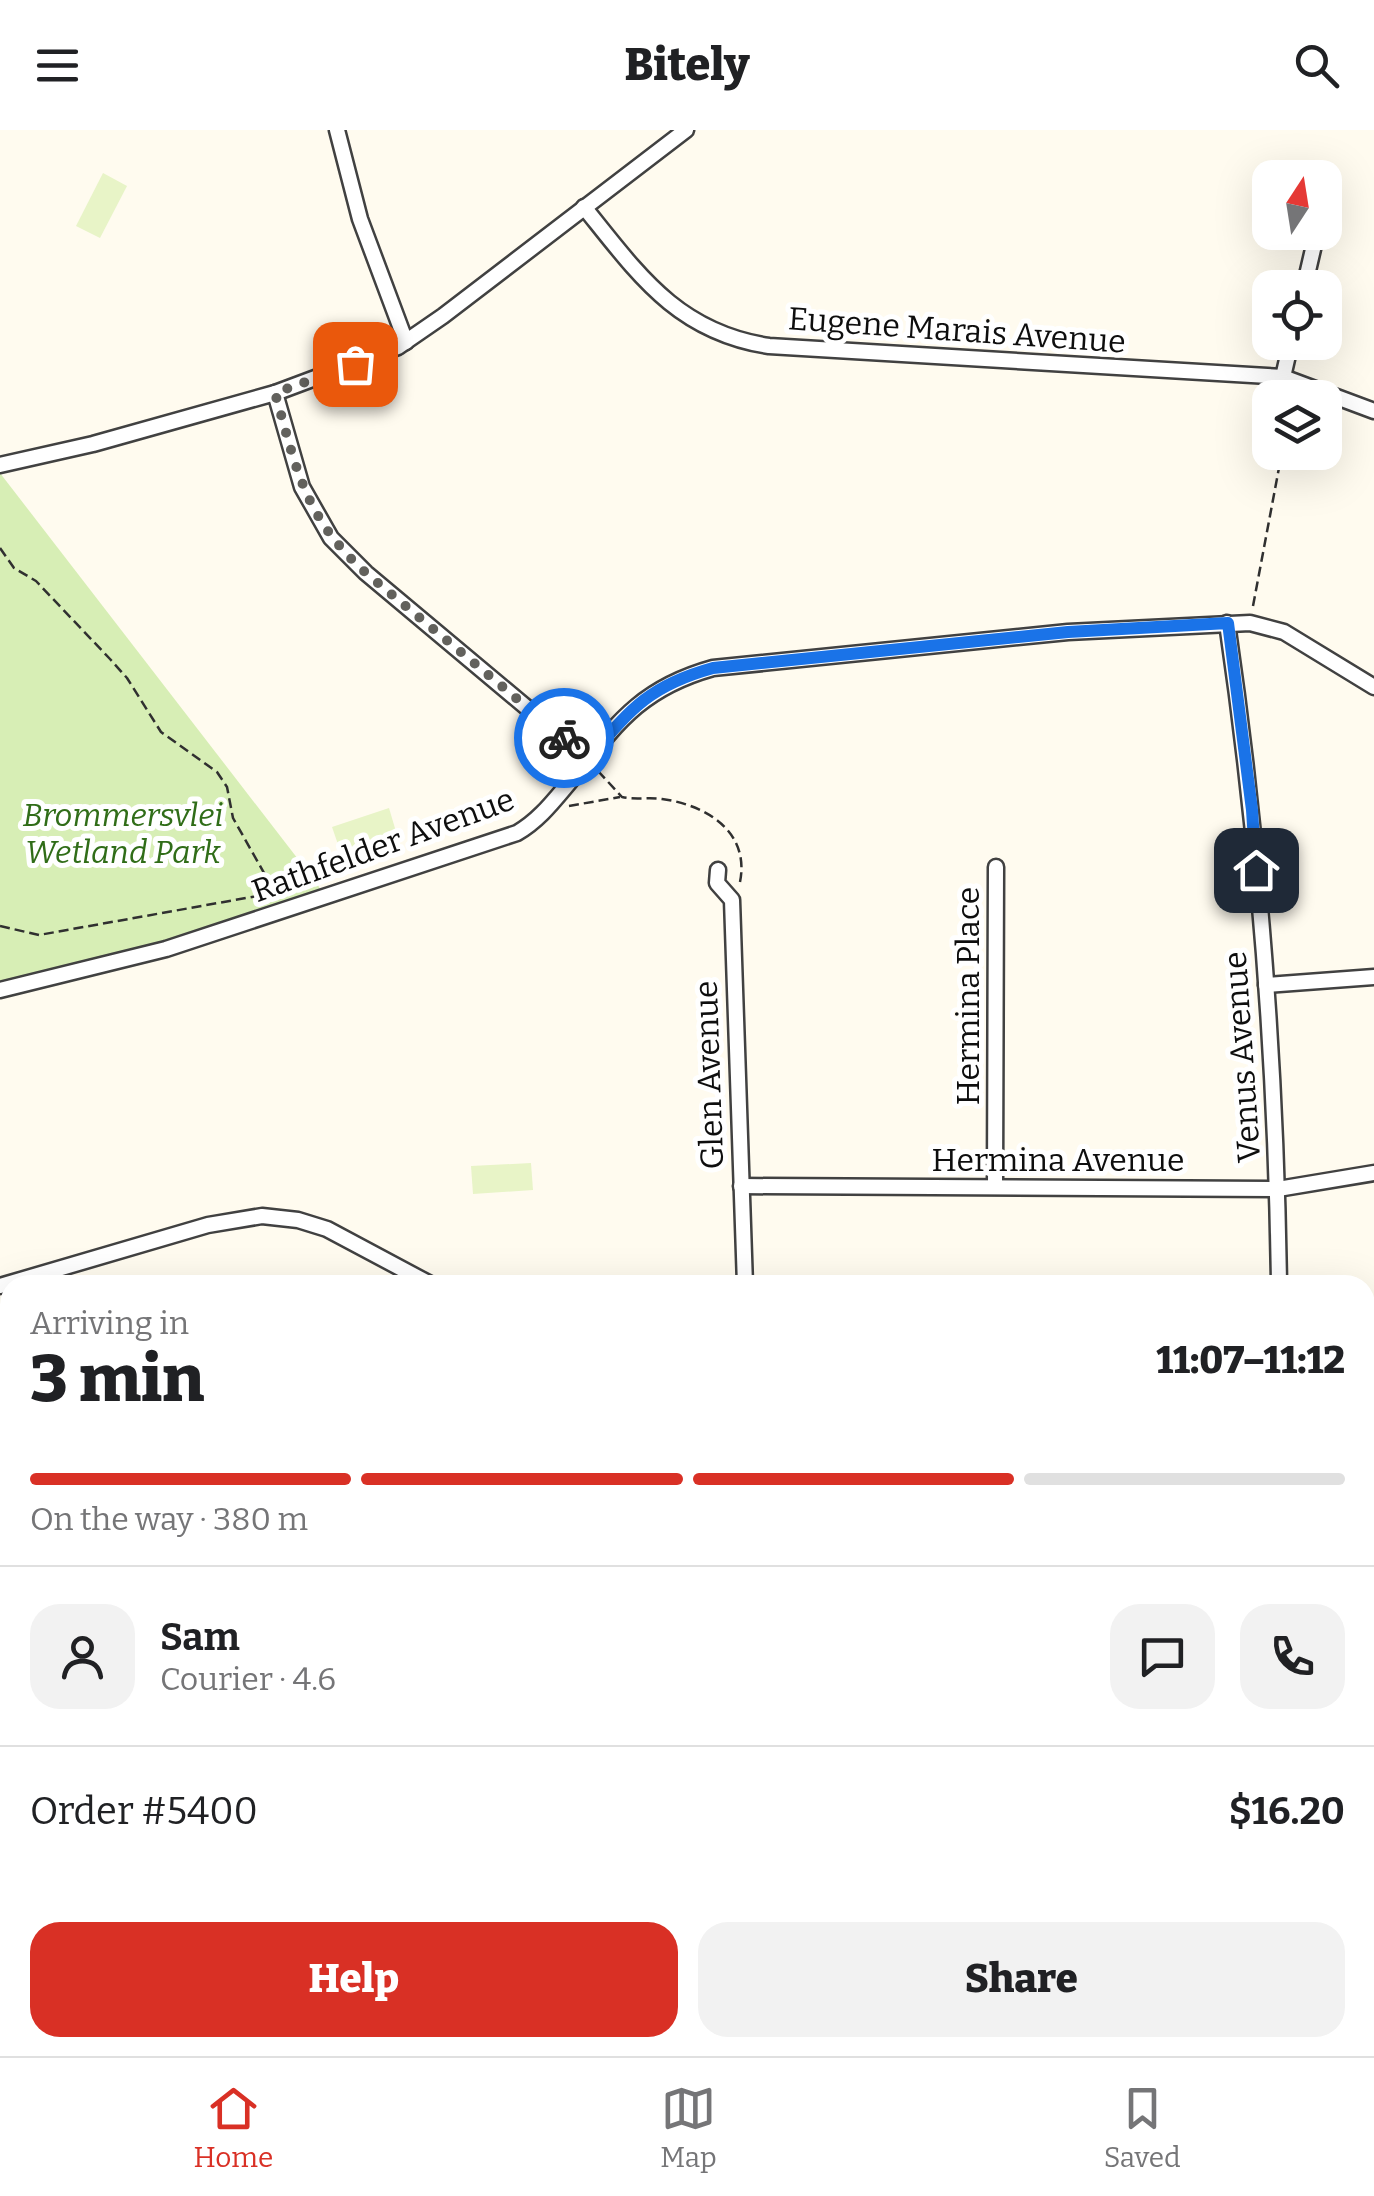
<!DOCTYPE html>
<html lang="en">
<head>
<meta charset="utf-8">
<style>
  :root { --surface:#fff; --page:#f2f2f2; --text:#202124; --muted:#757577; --line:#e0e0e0; --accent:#d93025 }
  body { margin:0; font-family:Bitter,serif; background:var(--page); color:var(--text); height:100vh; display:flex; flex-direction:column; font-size:38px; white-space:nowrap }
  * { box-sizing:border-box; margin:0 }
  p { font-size:32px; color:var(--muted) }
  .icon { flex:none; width:55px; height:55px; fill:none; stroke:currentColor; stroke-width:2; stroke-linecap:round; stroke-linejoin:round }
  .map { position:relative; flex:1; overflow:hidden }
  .side { position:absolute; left:0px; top:1145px; width:1375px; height:782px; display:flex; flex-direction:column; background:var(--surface); border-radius:30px 30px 0 0; box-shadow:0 10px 40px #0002 }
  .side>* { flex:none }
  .needle { width:65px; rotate:12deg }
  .controls { position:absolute; left:1252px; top:30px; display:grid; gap:20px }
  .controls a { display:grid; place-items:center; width:90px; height:90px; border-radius:20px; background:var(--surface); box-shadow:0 10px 40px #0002; font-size:50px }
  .pin { position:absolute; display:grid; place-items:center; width:85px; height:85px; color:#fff; margin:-42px; border-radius:20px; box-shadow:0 5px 15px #0006 }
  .courier { position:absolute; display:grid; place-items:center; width:100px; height:100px; margin:-50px; border:8px solid #1a73e8; border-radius:50%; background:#fff; color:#222; box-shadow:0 2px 12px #0007 }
  .summary em { font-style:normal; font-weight:800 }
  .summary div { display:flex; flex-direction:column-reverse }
  .summary { display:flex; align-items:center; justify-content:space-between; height:170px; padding:0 30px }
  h1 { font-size:65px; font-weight:800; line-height:75px }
  .bar { display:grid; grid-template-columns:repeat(4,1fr); gap:15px 10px; align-content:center; height:120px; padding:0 30px }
  .bar i { height:12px; border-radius:8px; background:var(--line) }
  .bar .current { background:var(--accent) }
  .bar p { grid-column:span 4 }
  .line { display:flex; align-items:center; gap:25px; padding:0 30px; border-top:2px solid var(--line) }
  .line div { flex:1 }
  .round { display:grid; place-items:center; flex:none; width:105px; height:105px; border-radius:30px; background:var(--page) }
  .primary-button { display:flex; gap:20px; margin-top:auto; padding:20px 30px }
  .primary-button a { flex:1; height:115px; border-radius:30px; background:var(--accent); color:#fff; font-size:40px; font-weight:800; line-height:115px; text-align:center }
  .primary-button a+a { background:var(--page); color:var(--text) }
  header { display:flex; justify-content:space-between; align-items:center; height:130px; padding:0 30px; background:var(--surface); font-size:45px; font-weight:800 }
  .tabs { display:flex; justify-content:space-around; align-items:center; height:140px; border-top:2px solid var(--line); background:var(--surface); font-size:28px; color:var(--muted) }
  .tabs a { display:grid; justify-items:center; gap:5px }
  .tabs .current { color:var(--accent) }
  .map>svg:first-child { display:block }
</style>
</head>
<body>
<header><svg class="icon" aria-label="menu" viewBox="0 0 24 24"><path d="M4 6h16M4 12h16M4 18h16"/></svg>Bitely<svg class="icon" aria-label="search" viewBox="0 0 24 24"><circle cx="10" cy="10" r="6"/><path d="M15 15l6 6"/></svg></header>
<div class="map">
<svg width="1374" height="1926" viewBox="0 0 1374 1926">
  <rect width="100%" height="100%" fill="#fffbef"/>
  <path fill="#d7eeb5" d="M 0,343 L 318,755 L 324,767 L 0,860 Z"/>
  <g fill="#e8f4c7">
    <path d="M 103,43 L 127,56 L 100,108 L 76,96 Z"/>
    <path d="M 389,678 L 397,705 L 341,723 L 332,697 Z"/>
    <path d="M 531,1033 L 533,1060 L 473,1064 L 471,1036 Z"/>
  </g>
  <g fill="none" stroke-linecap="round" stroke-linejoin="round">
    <g stroke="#414141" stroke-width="12">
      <g id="service">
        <path d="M 0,1620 L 10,1623"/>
        <path d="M 0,1697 L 10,1689"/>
        <path d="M 252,1918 L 256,1926"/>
        <path d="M 640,1926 L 641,1918"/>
      </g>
    </g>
    <g stroke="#414141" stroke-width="19">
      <g id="minor">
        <path d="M 337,0 L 360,89 L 406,212"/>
        <path d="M 1325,70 L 1329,52"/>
        <path d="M 584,77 C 638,144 677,202 769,216 L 1283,247 L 1374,281"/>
        <path d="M 1304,158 L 1317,102"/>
        <path d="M 1283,247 L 1291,212"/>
        <path d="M 275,263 L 302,357 L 331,408 L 366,443 L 588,629"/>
        <path d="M 0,335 L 93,314 L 275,263 L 398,217 L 443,186 L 686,0"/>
        <path d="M 1227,493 C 1259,712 1276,933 1279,1155"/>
        <path d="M 718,740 L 717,753 L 732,770 L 745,1155"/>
        <path d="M 1266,855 L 1374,847"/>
        <path d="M 0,860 L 166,819 L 517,703 C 538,691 552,673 568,654 C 615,596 638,559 713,538 L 1068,502 L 1250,493 L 1284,502 L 1374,557"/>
        <path d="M 741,1056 L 1278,1059 L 1374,1043"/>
        <path d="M 995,1056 L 996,737"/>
        <path d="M 0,1156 L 208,1095 L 262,1086 L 298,1090 L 327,1099 L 432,1155"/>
        <path d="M 1365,1422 L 1374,1422"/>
        <path d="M 1365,1852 L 1374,1852"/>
        <path d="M 986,1926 L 991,1918"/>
      </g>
    </g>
    <g stroke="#414141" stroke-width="22">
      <g id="tertiary">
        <path d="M 0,1521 L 10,1525"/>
        <path d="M 1365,1581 L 1374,1581"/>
      </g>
    </g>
    <g stroke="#303030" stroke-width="2.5" stroke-dasharray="10 5" stroke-linecap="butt">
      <path d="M 0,418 L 14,438 L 36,451 L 110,529 L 127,548 L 161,602 L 217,642 L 227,657 L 233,688 L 277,766"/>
      <path d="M 1253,476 L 1282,322"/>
      <path d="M 598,641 L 622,667 C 635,670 649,667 662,669 C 707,675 750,702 740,752"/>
      <path d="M 569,676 L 620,667"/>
      <path d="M 0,796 L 39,805 L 274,763"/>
    </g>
    <use href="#service" stroke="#fff" stroke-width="8"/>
    <use href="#minor" stroke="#fff" stroke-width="14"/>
    <use href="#tertiary" stroke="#fff" stroke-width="18"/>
  </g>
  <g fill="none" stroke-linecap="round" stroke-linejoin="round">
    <path stroke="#62615d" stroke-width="10" stroke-dasharray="0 18" d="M 355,234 L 275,263 C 297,340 304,387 366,443 L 564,608"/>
    <path stroke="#1a73e8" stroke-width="12" d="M 564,608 L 588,629 C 630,580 648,556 713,538 L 1068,502 L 1228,493 L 1252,680 L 1256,740"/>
  </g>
  <g text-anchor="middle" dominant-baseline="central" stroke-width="10" stroke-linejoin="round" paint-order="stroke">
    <g font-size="32" fill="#0e0e0e" stroke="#fff">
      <text transform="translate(957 200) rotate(4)">Eugene Marais Avenue</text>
      <text transform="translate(383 715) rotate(-20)">Rathfelder Avenue</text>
      <text transform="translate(968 866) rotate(-90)">Hermina Place</text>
      <text transform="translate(1242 927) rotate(-94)">Venus Avenue</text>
      <text transform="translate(709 945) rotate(-92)">Glen Avenue</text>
      <text x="1058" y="1030">Hermina Avenue</text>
    </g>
    <g font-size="32" font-style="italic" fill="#306d18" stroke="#fff">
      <text x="123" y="685">Brommersvlei<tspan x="123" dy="37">Wetland Park</tspan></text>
    </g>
  </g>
</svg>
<div class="controls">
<a><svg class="needle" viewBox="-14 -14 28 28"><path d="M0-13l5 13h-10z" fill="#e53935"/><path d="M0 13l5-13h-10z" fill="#757577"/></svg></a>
<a><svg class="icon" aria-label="locate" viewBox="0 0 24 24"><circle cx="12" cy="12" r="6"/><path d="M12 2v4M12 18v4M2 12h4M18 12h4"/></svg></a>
<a><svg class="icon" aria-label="layers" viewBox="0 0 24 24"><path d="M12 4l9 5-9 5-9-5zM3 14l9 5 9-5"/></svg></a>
</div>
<div class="pin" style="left:355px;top:234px;background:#ea580c"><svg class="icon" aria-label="bag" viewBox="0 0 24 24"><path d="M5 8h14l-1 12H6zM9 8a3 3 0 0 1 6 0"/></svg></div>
<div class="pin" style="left:1256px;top:740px;background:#1f2937"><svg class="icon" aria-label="home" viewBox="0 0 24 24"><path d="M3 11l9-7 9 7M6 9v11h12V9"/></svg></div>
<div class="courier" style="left:564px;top:608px"><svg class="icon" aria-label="bike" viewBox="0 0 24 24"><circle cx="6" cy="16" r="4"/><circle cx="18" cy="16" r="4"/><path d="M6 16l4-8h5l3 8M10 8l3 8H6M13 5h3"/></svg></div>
<section class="side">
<div class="summary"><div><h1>3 min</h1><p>Arriving in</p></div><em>11:07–11:12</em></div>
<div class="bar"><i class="current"></i><i class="current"></i><i class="current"></i><i></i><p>On the way · 380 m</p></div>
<div class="line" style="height:180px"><a class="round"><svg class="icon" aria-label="person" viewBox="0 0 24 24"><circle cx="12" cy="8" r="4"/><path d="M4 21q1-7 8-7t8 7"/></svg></a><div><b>Sam</b><p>Courier · 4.6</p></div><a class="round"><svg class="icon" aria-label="chat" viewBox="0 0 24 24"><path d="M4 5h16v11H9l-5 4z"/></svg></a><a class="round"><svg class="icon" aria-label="phone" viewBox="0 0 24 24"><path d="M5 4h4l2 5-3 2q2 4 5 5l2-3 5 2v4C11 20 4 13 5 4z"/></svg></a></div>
<div class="line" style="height:130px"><div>Order #5400</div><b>$16.20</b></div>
<div class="primary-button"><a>Help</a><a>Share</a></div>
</section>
</div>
<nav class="tabs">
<a class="current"><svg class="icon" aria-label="home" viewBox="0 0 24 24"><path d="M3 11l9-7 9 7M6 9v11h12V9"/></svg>Home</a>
<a><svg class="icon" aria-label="map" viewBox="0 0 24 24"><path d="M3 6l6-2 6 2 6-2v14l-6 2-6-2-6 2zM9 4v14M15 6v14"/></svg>Map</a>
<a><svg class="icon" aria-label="saved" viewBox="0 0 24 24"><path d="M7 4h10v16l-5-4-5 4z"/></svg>Saved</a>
</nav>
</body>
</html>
